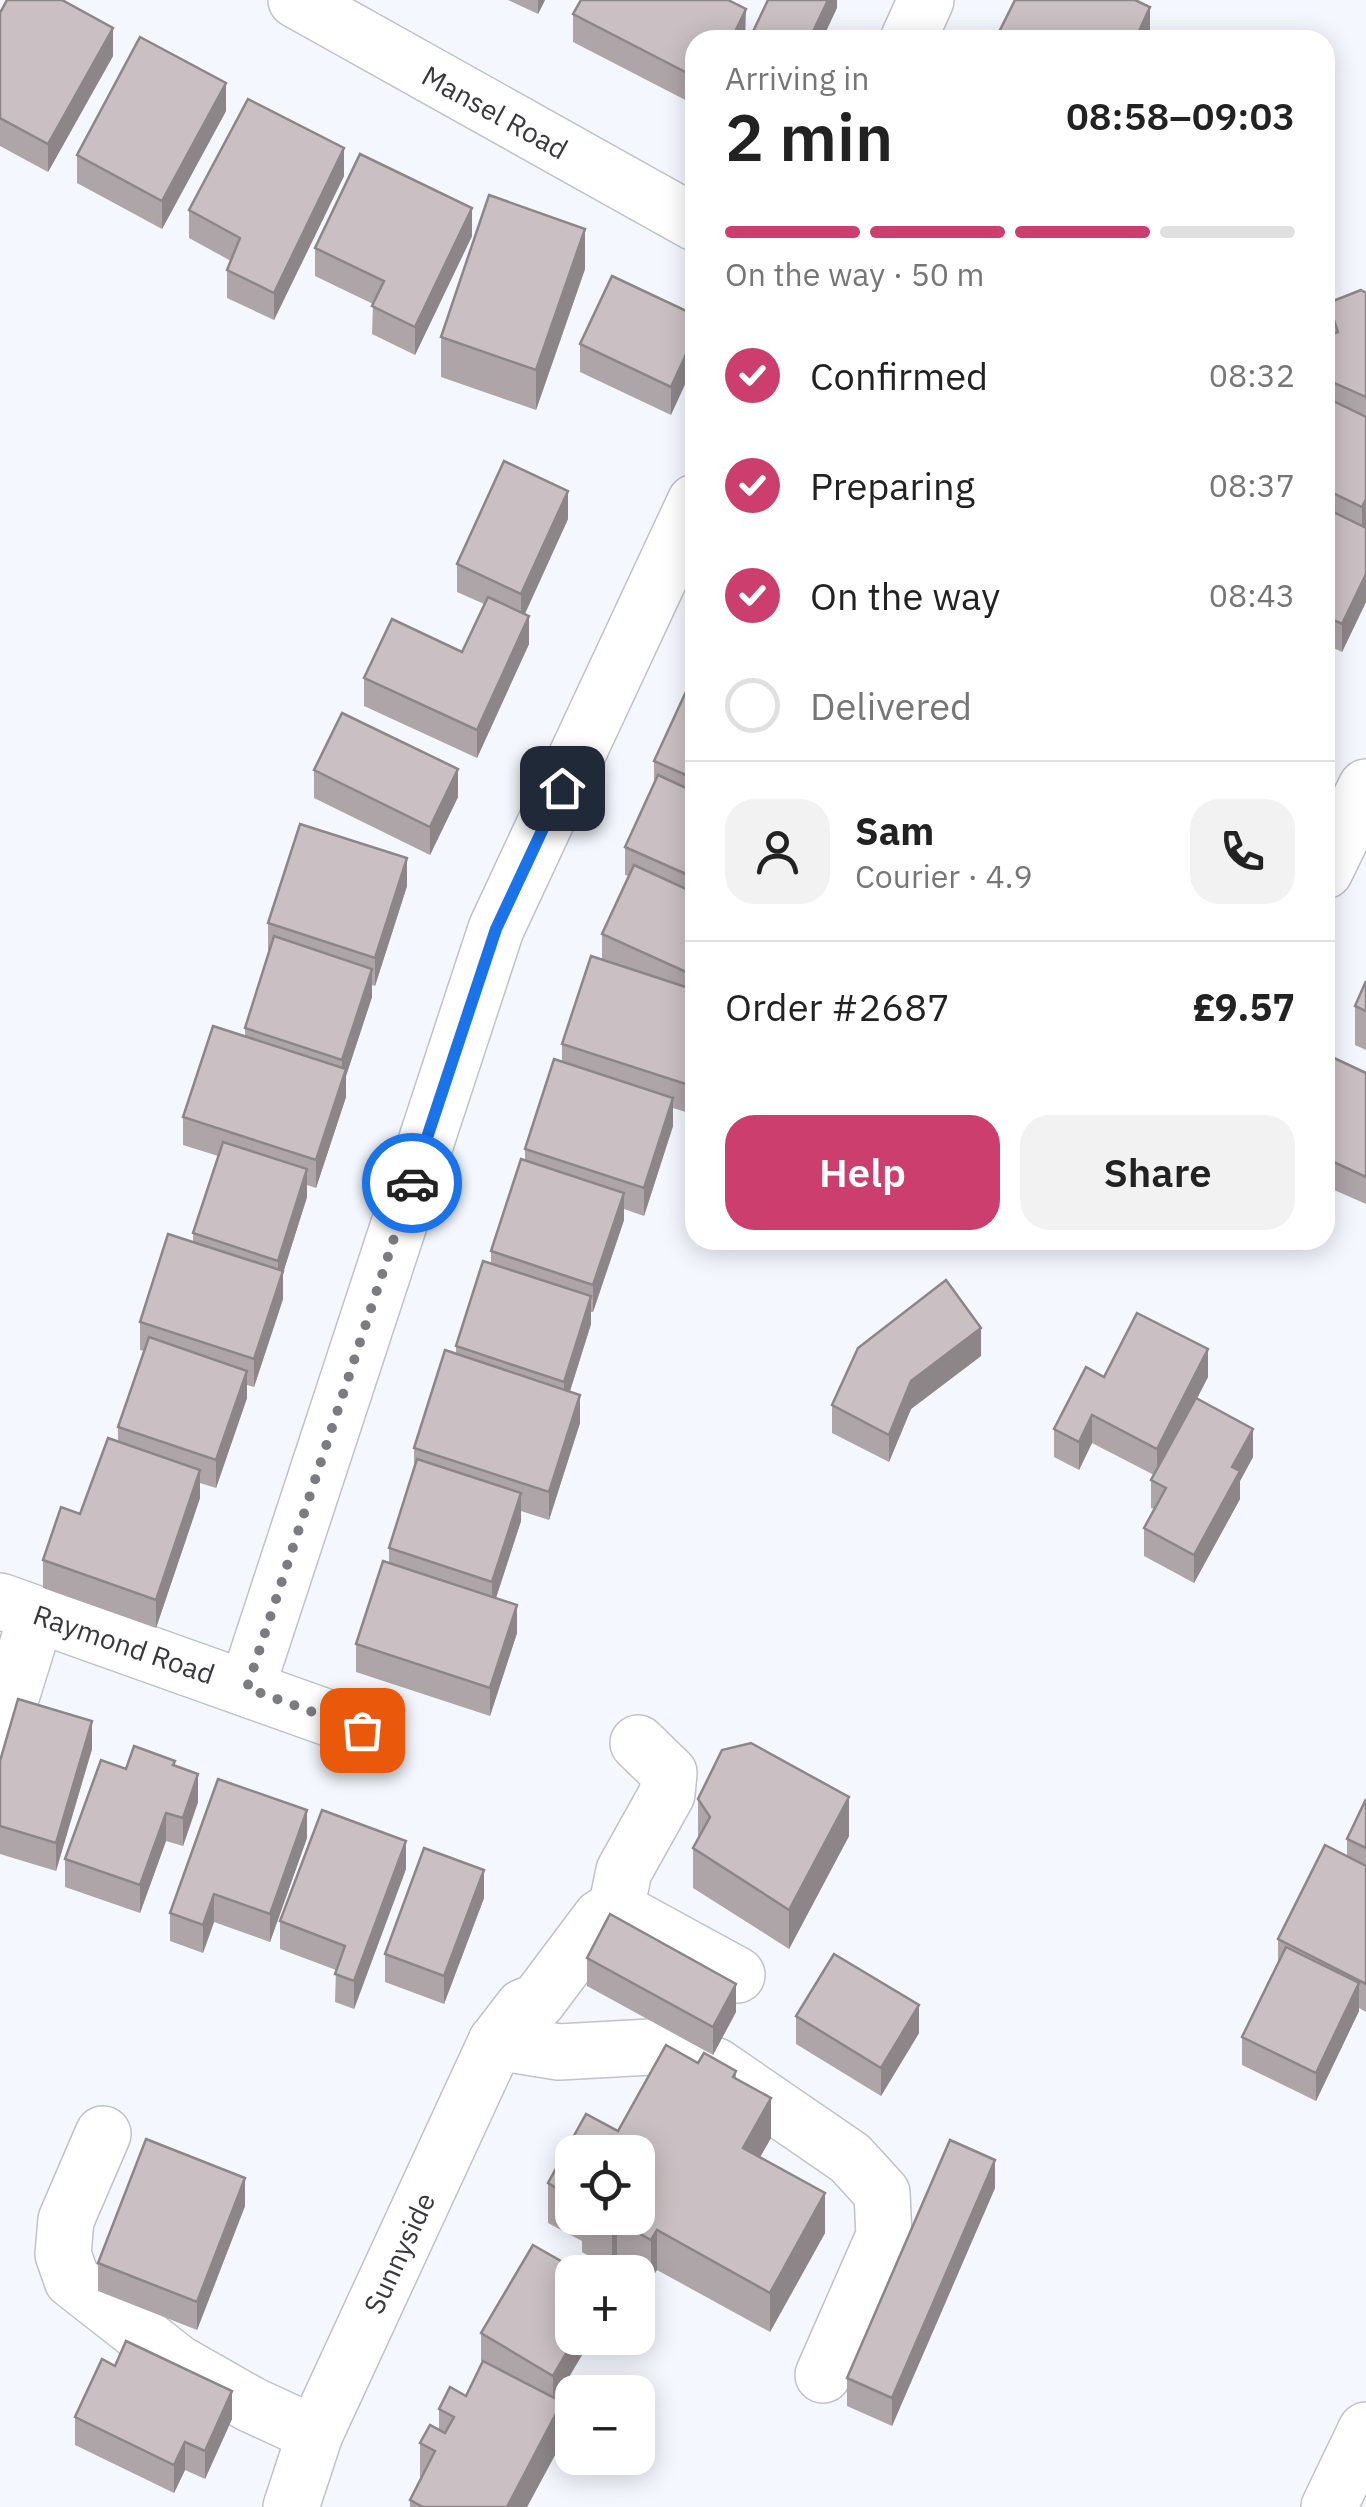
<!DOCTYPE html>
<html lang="en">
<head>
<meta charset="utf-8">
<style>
  :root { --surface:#fff; --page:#f2f2f2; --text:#222; --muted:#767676; --line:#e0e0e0; --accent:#cb3e6e }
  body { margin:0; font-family:"IBM Plex Sans",sans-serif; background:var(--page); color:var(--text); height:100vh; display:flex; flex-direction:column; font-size:38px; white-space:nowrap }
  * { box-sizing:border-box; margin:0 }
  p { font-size:32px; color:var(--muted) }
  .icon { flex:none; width:55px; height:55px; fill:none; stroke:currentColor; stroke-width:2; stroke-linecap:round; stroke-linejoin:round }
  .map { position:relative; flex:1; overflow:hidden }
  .drawer { position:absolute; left:685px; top:30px; width:650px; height:1220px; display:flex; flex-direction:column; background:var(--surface); border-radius:30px; box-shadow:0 5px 25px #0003 }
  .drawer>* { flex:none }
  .fabs { position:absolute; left:555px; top:2135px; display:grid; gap:20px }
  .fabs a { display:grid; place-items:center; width:100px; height:100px; border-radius:20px; background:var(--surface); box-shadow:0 5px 25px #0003; font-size:50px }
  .pin { position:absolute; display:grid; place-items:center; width:85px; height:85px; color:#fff; margin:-42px; border-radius:20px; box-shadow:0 5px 15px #0006 }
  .courier { position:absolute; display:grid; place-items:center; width:100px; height:100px; margin:-50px; border:8px solid #1a73e8; border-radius:50%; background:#fff; color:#222; box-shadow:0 2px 12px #0007 }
  .head em { font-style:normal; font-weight:600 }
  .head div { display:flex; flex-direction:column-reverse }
  .head { display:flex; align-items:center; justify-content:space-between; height:170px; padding:0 40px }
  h1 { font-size:65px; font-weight:600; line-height:75px }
  .bar { display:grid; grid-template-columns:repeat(4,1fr); gap:15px 10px; align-content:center; height:120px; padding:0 40px }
  .bar i { height:12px; border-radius:8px; background:var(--line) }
  .bar .selected { background:var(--accent) }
  .bar p { grid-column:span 4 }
  .line { display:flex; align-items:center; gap:25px; padding:0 40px; border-top:2px solid var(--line) }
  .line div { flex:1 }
  .round { display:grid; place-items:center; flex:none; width:105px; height:105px; border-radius:30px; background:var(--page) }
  ol { padding:0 40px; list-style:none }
  li { display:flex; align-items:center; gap:30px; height:110px }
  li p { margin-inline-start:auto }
  li .icon { padding:10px; border-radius:50%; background:var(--accent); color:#fff; stroke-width:4 }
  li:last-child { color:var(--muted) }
  li i { width:55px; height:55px; border:5px solid var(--line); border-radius:50% }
  .button { display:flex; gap:20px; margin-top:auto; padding:20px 40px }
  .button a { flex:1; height:115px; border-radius:30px; background:var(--accent); color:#fff; font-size:40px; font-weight:600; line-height:115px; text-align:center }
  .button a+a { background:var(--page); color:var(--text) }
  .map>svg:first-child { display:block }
</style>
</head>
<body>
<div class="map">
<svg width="1366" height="2507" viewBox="0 0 1366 2507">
  <rect width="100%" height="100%" fill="#f4f8fe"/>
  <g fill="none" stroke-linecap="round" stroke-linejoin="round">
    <g stroke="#bec2ca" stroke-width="58">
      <g id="minor">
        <path d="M 296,0 L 695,223"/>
        <path d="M 908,40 L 926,0"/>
        <path d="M 1325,871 L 1366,787"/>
        <path d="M 0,1601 L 362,1730"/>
        <path d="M 247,1687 L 496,929 L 695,502"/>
        <path d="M 0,1733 L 37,1614"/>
        <path d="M 616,1909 L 624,1871 L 667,1794 L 669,1773 L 638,1743"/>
        <path d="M 496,2042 L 559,2052 L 669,2046 L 716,2066 L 850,2158 L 882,2193 L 884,2236 L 823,2375"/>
        <path d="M 103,2134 L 66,2220 L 63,2254 L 72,2280 L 178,2363 L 252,2405 L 315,2434"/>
        <path d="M 291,2507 L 315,2434 L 496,2042 L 523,2007 L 538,2001 L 601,1917 L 616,1909 L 737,1975"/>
        <path d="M 1329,2507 L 1366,2430"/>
      </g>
    </g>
    <use href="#minor" stroke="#fff" stroke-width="55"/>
  </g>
  <g fill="#aea5a8" fill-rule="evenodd">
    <path d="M 508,0 L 545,0 L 538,14 Z"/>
    <path d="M 0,13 L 113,56 L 48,172 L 0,146 Z"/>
    <path d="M 573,14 L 746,37 L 745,40 L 695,40 L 695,105 L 573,42 Z"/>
    <path d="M 226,111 L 162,229 L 77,183 L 77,155 Z"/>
    <path d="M 344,176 L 274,320 L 227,298 L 227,270 L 231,261 L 189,238 L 189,210 Z"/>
    <path d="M 472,236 L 415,355 L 372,334 L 373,304 L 315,276 L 315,248 Z"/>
    <path d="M 585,269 L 536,410 L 441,377 L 441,337 Z"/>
    <path d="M 1366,293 L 1366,602 L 1342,652 L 1325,644 L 1325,337 L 1330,335 L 1328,331 L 1328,303 Z"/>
    <path d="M 695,315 L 671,415 L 580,372 L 580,344 Z"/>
    <path d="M 568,519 L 525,614 L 529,644 L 477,758 L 364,706 L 364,678 L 462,652 L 484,604 L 457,592 L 457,564 Z"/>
    <path d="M 695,672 L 695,1115 L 673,1108 L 673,1126 L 644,1216 L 624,1209 L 624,1220 L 593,1312 L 591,1312 L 591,1324 L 570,1391 L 580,1423 L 549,1520 L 521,1511 L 521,1521 L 496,1598 L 517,1633 L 490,1716 L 356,1672 L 356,1644 L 389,1563 L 389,1548 L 414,1470 L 414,1448 L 456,1354 L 456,1346 L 491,1264 L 491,1251 L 525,1161 L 525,1149 L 562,1062 L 562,1044 L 602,960 L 602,934 L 629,876 L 625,875 L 625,847 L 654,784 L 654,761 Z"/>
    <path d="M 314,770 L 458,797 L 430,855 L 314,798 Z"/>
    <path d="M 407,886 L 375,986 L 372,985 L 372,997 L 346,1076 L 346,1097 L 316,1188 L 307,1185 L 307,1197 L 283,1273 L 283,1299 L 254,1387 L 247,1385 L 247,1398 L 216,1488 L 200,1483 L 200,1498 L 156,1628 L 43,1588 L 43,1560 L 80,1514 L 118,1442 L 118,1427 L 144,1351 L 140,1350 L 140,1322 L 193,1242 L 193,1233 L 218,1156 L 183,1145 L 183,1117 L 245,1036 L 245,1028 L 270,951 L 268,951 L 268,923 Z"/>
    <path d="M 1366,981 L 1366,1050 L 1355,1045 L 1355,1006 Z"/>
    <path d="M 1366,1073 L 1366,1204 L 1325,1186 L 1325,1078 Z"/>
    <path d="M 981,1356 L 911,1409 L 889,1462 L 832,1433 L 832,1405 Z"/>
    <path d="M 1104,1377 L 1208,1377 L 1197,1398 L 1253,1457 L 1240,1481 L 1240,1499 L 1194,1583 L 1144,1556 L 1144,1528 L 1154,1509 L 1151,1508 L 1151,1480 L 1154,1475 L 1092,1443 L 1079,1470 L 1054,1457 L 1054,1429 Z"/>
    <path d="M 92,1749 L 56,1871 L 0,1854 L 0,1761 Z"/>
    <path d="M 175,1766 L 198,1802 L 183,1846 L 166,1841 L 140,1913 L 65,1887 L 65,1859 L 126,1769 Z"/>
    <path d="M 698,1799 L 849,1836 L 789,1949 L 693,1888 L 693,1848 L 698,1838 Z"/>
    <path d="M 1366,1799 L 1366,2012 L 1359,2008 L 1359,2011 L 1316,2101 L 1242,2065 L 1242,2037 L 1278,1964 L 1278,1939 L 1347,1856 L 1347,1839 Z"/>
    <path d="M 307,1838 L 270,1942 L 214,1922 L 203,1953 L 170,1941 L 170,1913 Z"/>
    <path d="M 406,1869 L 354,2009 L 335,2002 L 336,1970 L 280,1949 L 280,1921 Z"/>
    <path d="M 484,1898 L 444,2004 L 385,1982 L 385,1954 Z"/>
    <path d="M 587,1958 L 736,2012 L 713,2055 L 587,1986 Z"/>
    <path d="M 796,2016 L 919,2033 L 881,2096 L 796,2044 Z"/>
    <path d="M 666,2045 L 698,2063 L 704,2053 L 736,2071 L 736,2079 L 771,2098 L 771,2138 L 760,2157 L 825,2193 L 825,2233 L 770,2332 L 657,2270 L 651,2279 L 617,2261 L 612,2269 L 582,2252 L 582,2241 L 548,2223 L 548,2183 L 586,2114 L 618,2131 ZM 572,2152 L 638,2152 L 638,2218 L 572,2218 Z"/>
    <path d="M 995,2188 L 892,2426 L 847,2406 L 847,2378 Z"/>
    <path d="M 245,2206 L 197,2330 L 98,2291 L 98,2263 Z"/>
    <path d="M 481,2333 L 592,2338 L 556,2399 L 562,2442 L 527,2507 L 410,2507 L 410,2500 L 420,2479 L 420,2443 L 439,2429 L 439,2409 L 466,2396 L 483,2362 L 481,2361 Z"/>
    <path d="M 115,2366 L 232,2419 L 205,2479 L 185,2470 L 174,2493 L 75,2445 L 75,2417 Z"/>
  </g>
  <g fill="#8d8688">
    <path d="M 538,0 L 545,0 L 538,14 Z"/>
    <path d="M 828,0 L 837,0 L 837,8 L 822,40 L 809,40 Z"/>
    <path d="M 1150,7 L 1150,35 L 1148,40 L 1135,40 Z"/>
    <path d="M 746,9 L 745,40 L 731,40 Z"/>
    <path d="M 113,28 L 113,56 L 48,172 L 48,144 Z"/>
    <path d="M 226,83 L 226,111 L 162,229 L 162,201 Z"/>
    <path d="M 344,148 L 344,176 L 274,320 L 274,293 Z"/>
    <path d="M 472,208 L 472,236 L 415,355 L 415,327 Z"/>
    <path d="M 585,229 L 585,269 L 536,410 L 536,370 Z"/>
    <path d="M 695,335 L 695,363 L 671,415 L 671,387 Z"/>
    <path d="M 568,491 L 568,519 L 521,622 L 521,594 Z"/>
    <path d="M 1366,499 L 1366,527 L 1362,535 L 1362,507 Z"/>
    <path d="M 1366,574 L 1366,602 L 1342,652 L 1342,624 Z"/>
    <path d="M 529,616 L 529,644 L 477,758 L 477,730 Z"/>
    <path d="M 458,769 L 458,797 L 430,855 L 430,827 Z"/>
    <path d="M 407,858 L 407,886 L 375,986 L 375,958 Z"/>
    <path d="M 372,969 L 372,997 L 346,1076 L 346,1097 L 316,1188 L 316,1160 L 342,1081 L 342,1060 Z"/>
    <path d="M 673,1098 L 673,1126 L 644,1216 L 644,1188 Z"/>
    <path d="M 307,1169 L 307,1197 L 283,1273 L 283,1299 L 254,1387 L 254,1359 L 278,1287 L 278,1261 Z"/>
    <path d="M 624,1193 L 624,1220 L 593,1312 L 593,1285 Z"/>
    <path d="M 591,1296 L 591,1324 L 564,1410 L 564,1382 Z"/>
    <path d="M 981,1328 L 981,1356 L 911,1409 L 889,1462 L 889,1435 L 911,1381 Z"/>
    <path d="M 1208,1349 L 1208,1377 L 1157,1477 L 1157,1449 Z"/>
    <path d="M 247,1371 L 247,1398 L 216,1488 L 216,1460 Z"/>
    <path d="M 580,1395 L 580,1423 L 549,1520 L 549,1492 Z"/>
    <path d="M 1092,1415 L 1092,1443 L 1079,1470 L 1079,1442 Z"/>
    <path d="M 1253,1429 L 1253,1457 L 1240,1481 L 1240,1499 L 1194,1583 L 1194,1555 L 1232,1467 Z"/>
    <path d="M 200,1470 L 200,1498 L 156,1628 L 156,1600 Z"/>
    <path d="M 521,1493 L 521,1521 L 492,1610 L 492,1582 Z"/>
    <path d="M 517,1605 L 517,1633 L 490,1716 L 490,1688 Z"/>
    <path d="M 92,1721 L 92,1749 L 56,1871 L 56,1843 Z"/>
    <path d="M 198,1774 L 198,1802 L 183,1846 L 183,1818 Z"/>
    <path d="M 849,1797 L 849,1836 L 789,1949 L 789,1910 Z"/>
    <path d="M 307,1810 L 307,1838 L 270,1942 L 270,1914 Z"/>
    <path d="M 166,1813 L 166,1841 L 140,1913 L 140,1885 Z"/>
    <path d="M 406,1841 L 406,1869 L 354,2009 L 354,1981 Z"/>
    <path d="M 484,1870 L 484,1898 L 444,2004 L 444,1976 Z"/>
    <path d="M 214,1894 L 214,1922 L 203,1953 L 203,1925 Z"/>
    <path d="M 1359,1983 L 1359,2011 L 1316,2101 L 1316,2073 Z"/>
    <path d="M 736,1984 L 736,2012 L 713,2055 L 713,2027 Z"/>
    <path d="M 919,2005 L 919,2033 L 881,2096 L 881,2068 Z"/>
    <path d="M 771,2098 L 771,2138 L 743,2187 L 743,2148 Z"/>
    <path d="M 995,2160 L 995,2188 L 892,2426 L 892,2398 Z"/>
    <path d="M 245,2178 L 245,2206 L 197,2330 L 197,2302 Z"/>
    <path d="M 825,2193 L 825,2233 L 770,2332 L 770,2293 Z"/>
    <path d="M 617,2221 L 617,2261 L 612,2269 L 612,2230 Z"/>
    <path d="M 657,2230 L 657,2270 L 651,2279 L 651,2240 Z"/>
    <path d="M 575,2338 L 592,2338 L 553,2404 L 553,2376 Z"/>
    <path d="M 232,2391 L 232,2419 L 205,2479 L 205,2451 Z"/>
    <path d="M 562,2402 L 562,2442 L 527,2507 L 506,2507 Z"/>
    <path d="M 185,2442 L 185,2470 L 174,2493 L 174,2465 Z"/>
  </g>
  <g fill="#cac0c3" stroke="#8d8688" stroke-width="2.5">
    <path d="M 7,0 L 62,0 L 113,28 L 48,144 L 0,118 L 0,13 Z"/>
    <path d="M 581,0 L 728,0 L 746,9 L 731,40 L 695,40 L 695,77 L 573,14 Z"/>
    <path d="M 768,0 L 828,0 L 809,40 L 749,40 Z"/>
    <path d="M 1015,0 L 1135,0 L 1150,7 L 1135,40 L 995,40 Z"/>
    <path d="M 140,37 L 226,83 L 162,201 L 77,155 Z"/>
    <path d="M 248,99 L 344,148 L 274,293 L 227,270 L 240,238 L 189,210 Z"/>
    <path d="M 360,154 L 472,208 L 415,327 L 372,306 L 384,281 L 315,248 Z"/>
    <path d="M 489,195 L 585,229 L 536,370 L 441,337 Z"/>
    <path d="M 612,276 L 695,315 L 695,335 L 671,387 L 580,344 Z"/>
    <path d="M 1361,290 L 1366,293 L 1366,397 L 1325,379 L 1325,337 L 1338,332 L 1328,303 Z"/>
    <path d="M 1325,397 L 1366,417 L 1366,499 L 1362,507 L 1325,489 Z"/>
    <path d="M 504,461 L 568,491 L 521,594 L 457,564 Z"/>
    <path d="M 1325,508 L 1366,528 L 1366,574 L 1342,624 L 1325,616 Z"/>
    <path d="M 488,597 L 529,616 L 477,730 L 364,678 L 392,619 L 462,652 Z"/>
    <path d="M 695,672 L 695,779 L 654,761 Z"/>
    <path d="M 342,713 L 458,769 L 430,827 L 314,770 Z"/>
    <path d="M 658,775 L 695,792 L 695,878 L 625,847 Z"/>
    <path d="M 300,824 L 407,858 L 375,958 L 268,923 Z"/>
    <path d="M 634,865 L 695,893 L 695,976 L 602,934 Z"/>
    <path d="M 274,936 L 372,969 L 342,1060 L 245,1028 Z"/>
    <path d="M 591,956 L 695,990 L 695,1087 L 562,1044 Z"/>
    <path d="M 1366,981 L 1366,1011 L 1355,1006 Z"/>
    <path d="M 213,1026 L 346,1069 L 316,1160 L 183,1117 Z"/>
    <path d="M 1334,1058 L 1366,1073 L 1366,1177 L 1325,1158 L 1325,1078 Z"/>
    <path d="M 554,1059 L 673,1098 L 644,1188 L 525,1149 Z"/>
    <path d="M 223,1142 L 307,1169 L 278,1261 L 193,1233 Z"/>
    <path d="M 521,1159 L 624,1193 L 593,1285 L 491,1251 Z"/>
    <path d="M 168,1234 L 283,1271 L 254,1359 L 140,1322 Z"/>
    <path d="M 483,1261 L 591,1296 L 564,1382 L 456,1346 Z"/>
    <path d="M 946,1280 L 981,1328 L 911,1381 L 889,1435 L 832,1405 L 858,1348 Z"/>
    <path d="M 1137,1313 L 1208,1349 L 1157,1449 L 1092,1415 L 1079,1442 L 1054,1429 L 1086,1367 L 1104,1377 Z"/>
    <path d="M 149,1337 L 247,1371 L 216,1460 L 118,1427 Z"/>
    <path d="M 445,1350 L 580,1395 L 549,1492 L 414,1448 Z"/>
    <path d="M 1196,1398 L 1253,1429 L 1232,1467 L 1240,1471 L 1194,1555 L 1144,1528 L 1166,1488 L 1151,1480 Z"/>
    <path d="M 108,1438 L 200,1470 L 156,1600 L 43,1560 L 61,1507 L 80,1514 Z"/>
    <path d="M 417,1459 L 521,1493 L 492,1582 L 389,1548 Z"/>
    <path d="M 383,1561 L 517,1605 L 490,1688 L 356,1644 Z"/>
    <path d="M 18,1699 L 92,1721 L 56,1843 L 0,1826 L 0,1761 Z"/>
    <path d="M 751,1743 L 849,1797 L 789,1910 L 693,1848 L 710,1817 L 698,1799 L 722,1750 Z"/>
    <path d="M 134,1746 L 175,1761 L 173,1765 L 198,1774 L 183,1818 L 166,1813 L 140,1885 L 65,1859 L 101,1760 L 126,1769 Z"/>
    <path d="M 218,1779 L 307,1810 L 270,1914 L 214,1894 L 203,1925 L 170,1913 Z"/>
    <path d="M 1366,1799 L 1366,1848 L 1347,1839 Z"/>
    <path d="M 322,1810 L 406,1841 L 354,1981 L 335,1974 L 345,1946 L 280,1921 Z"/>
    <path d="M 1325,1845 L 1366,1866 L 1366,1984 L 1278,1939 Z"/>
    <path d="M 424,1848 L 484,1870 L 444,1976 L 385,1954 Z"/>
    <path d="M 610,1914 L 736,1984 L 713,2027 L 587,1958 Z"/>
    <path d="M 1286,1947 L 1359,1983 L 1316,2073 L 1242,2037 Z"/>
    <path d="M 834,1954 L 919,2005 L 881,2068 L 796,2016 Z"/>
    <path d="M 666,2045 L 698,2063 L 704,2053 L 736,2071 L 733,2077 L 771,2098 L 743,2148 L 825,2193 L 770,2293 L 657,2230 L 651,2240 L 617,2221 L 612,2230 L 590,2218 L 638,2218 L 638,2152 L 572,2152 L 572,2197 L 548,2183 L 586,2114 L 618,2131 Z"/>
    <path d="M 146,2139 L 245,2178 L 197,2302 L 98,2263 Z"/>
    <path d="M 950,2140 L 995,2160 L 892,2398 L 847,2378 Z"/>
    <path d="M 533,2245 L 580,2272 L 572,2272 L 572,2338 L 575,2338 L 553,2376 L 481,2333 Z"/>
    <path d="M 126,2341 L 232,2391 L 205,2451 L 185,2442 L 174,2465 L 75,2417 L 102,2359 L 115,2366 Z"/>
    <path d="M 483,2361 L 562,2402 L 507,2507 L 423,2507 L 410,2500 L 435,2451 L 420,2443 L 430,2425 L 445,2433 L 454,2417 L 439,2409 L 450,2387 L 466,2396 Z"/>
  </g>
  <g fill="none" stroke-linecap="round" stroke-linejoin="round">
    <path stroke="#7a7c81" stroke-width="10" stroke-dasharray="0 18" d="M 362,1730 L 247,1688 L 412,1183"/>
    <path stroke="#1a73e8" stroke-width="12" d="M 412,1183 L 496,929 L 562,788"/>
  </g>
  <g text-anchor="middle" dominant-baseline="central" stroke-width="10" stroke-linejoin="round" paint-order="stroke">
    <g font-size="28" fill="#38393d" stroke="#fff">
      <text transform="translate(495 112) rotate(29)">Mansel Road</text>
      <text transform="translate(124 1644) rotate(19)">Raymond Road</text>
      <text transform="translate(399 2253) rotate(-65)">Sunnyside</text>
    </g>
  </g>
</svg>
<div class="fabs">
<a><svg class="icon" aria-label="locate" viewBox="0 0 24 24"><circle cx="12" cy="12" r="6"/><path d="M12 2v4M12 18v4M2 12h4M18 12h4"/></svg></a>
<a>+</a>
<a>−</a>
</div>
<div class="pin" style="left:362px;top:1730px;background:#ea580c"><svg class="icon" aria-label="bag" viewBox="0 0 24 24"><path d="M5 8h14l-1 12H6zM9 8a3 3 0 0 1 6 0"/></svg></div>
<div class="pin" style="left:562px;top:788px;background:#1f2937"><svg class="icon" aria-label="home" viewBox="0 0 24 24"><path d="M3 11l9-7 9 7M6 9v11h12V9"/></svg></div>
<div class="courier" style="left:412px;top:1183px"><svg class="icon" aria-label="car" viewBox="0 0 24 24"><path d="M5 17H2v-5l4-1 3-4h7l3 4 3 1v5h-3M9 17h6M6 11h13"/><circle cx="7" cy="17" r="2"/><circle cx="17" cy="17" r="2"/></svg></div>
<section class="drawer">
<div class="head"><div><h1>2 min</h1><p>Arriving in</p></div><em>08:58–09:03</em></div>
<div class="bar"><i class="selected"></i><i class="selected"></i><i class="selected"></i><i></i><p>On the way · 50 m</p></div>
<ol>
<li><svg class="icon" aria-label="check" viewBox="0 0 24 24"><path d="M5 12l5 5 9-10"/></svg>Confirmed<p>08:32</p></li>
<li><svg class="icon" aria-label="check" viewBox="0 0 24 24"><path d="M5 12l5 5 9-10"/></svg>Preparing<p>08:37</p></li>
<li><svg class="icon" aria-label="check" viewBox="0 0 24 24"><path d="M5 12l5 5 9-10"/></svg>On the way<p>08:43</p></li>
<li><i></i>Delivered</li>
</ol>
<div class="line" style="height:180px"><a class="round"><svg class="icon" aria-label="person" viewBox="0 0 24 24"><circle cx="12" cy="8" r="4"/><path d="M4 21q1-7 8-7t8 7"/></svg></a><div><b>Sam</b><p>Courier · 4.9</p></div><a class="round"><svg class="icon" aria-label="phone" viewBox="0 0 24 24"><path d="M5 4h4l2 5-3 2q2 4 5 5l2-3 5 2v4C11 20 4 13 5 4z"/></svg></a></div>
<div class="line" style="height:130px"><div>Order #2687</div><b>£9.57</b></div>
<div class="button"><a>Help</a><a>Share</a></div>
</section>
</div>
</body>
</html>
